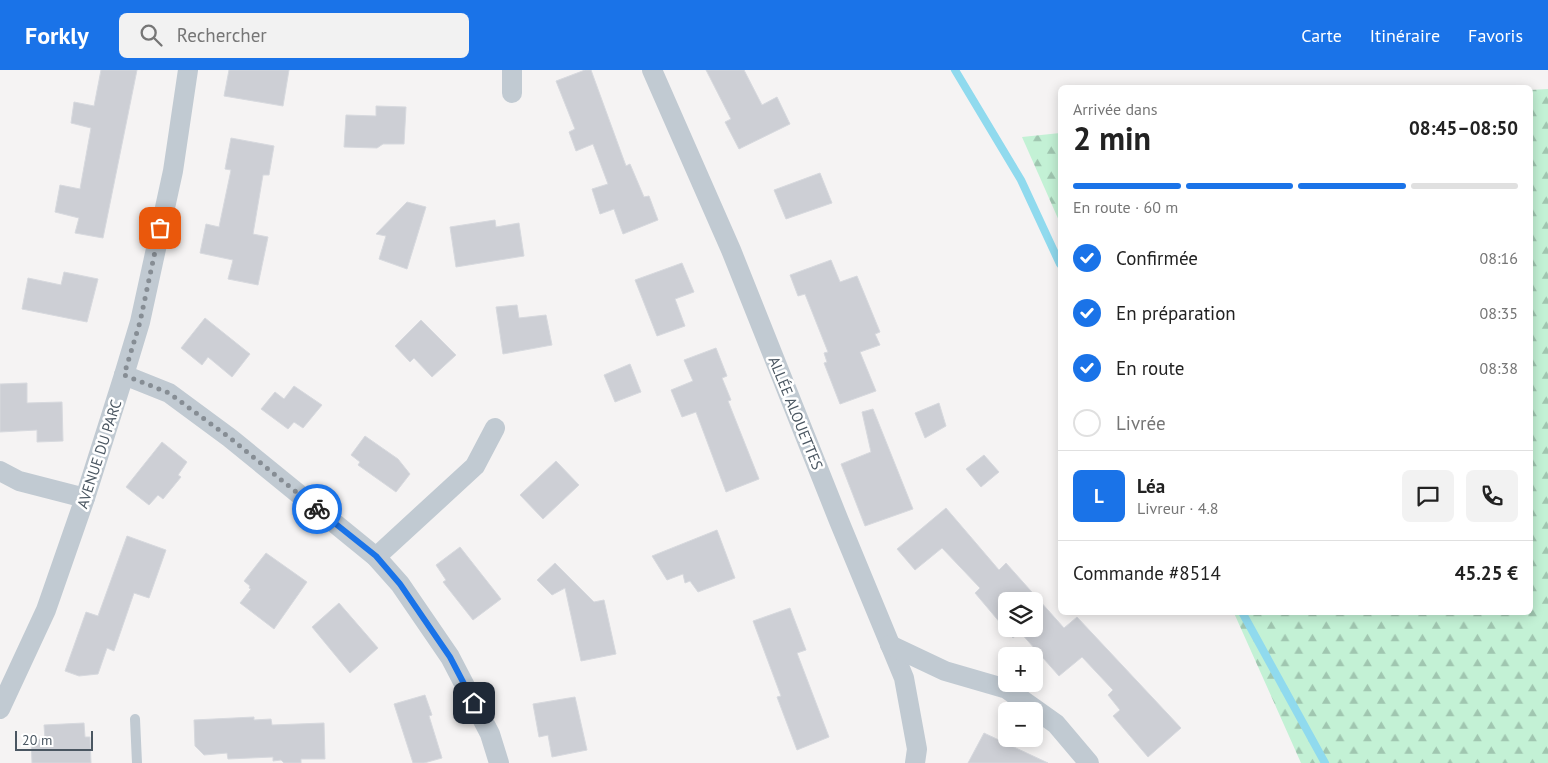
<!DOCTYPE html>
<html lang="fr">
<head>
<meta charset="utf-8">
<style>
  :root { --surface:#fff; --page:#f2f2f2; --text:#222; --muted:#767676; --line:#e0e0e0; --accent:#1a73e8 }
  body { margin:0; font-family:"PT Sans",sans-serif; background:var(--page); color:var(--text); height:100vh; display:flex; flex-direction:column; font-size:19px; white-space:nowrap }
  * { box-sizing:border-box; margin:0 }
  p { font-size:16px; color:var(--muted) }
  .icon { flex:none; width:28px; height:28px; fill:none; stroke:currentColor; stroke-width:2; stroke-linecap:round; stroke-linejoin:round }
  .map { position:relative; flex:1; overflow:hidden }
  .sheet { position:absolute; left:1058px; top:15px; width:475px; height:530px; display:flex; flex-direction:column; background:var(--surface); border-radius:8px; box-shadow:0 2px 12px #0003 }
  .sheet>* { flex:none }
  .tools { position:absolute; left:998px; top:522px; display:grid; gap:10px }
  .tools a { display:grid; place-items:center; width:45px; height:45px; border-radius:8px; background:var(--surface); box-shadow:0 2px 12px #0003; font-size:25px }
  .scale { position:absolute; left:15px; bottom:12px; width:78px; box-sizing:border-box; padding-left:5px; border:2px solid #4a5661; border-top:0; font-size:14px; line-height:18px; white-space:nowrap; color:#4a5661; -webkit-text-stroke:4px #fff; paint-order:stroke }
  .pin { position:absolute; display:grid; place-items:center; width:42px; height:42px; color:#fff; margin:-21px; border-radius:10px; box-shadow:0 2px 8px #0006 }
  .courier { position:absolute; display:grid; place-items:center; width:50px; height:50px; margin:-25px; border:4px solid #1a73e8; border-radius:50%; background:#fff; color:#222; box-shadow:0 1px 6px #0007 }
  .headline em { font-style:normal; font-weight:700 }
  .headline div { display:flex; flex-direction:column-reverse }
  .headline { display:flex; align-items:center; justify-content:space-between; height:85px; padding:0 15px }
  h1 { font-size:32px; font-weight:700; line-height:38px }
  .bar { display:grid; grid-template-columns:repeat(4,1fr); gap:8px 5px; align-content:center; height:60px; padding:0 15px }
  .bar i { height:6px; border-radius:4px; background:var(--line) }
  .bar .selected { background:var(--accent) }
  .bar p { grid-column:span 4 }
  .line { display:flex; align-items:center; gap:12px; padding:0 15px; border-top:1px solid var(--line) }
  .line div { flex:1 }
  .round { display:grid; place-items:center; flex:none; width:52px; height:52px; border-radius:8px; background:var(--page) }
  ol { padding:0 15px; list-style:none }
  li { display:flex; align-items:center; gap:15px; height:55px }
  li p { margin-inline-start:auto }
  li .icon { padding:5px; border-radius:50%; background:var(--accent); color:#fff; stroke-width:4 }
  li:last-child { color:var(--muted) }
  li i { width:28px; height:28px; border:2px solid var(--line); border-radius:50% }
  header { display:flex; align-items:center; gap:30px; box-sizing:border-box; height:70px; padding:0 25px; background:var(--accent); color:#fff }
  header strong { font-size:24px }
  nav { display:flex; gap:28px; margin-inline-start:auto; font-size:18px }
  .search { width:350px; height:45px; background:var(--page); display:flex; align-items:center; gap:12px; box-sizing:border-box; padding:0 18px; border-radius:8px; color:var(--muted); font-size:19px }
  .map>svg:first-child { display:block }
</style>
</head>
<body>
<header>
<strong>Forkly</strong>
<div class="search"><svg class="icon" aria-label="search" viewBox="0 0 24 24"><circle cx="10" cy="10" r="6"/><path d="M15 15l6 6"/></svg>Rechercher</div>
<nav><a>Carte</a><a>Itinéraire</a><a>Favoris</a></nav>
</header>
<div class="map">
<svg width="1548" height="693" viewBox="0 0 1548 693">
  <defs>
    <pattern id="forest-firs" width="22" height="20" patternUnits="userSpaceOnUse" patternTransform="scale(1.25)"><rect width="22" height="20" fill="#c3f1d5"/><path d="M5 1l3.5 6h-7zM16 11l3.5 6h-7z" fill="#a0c6b0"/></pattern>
  </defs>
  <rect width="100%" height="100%" fill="#f5f3f3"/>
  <g fill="url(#forest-firs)">
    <path d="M 1548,19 L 1548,693 L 1301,693 L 1234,543 L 1530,542 L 1530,20 Z"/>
    <path d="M 1060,63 L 1060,153 L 1022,67 Z"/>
  </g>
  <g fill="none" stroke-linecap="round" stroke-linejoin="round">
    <g stroke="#90daee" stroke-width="8">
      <path d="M 955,0 L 1021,110 L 1060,194"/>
      <path d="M 1242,542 L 1325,693"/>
    </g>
  </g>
  <g fill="#cdcfd5" stroke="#d7d9de" fill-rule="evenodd">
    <path d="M 101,0 L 137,0 L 103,168 L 75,163 L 79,148 L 55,142 L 60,115 L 80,119 L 91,58 L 71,53 L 74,32 L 94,36 Z"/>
    <path d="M 229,0 L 289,0 L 283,36 L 224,26 Z"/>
    <path d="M 585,0 L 591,0 L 626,96 L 630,94 L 644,127 L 649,126 L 658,150 L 623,164 L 614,139 L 600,144 L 592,119 L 608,114 L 593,74 L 576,81 L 569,62 L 575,59 L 556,11 Z"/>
    <path d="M 706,0 L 744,0 L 762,35 L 777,27 L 790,54 L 739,79 L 725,52 L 731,49 Z"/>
    <path d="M 376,36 L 406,37 L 404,74 L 383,74 L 377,78 L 344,77 L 346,45 L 376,46 Z"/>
    <path d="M 231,68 L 274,76 L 269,105 L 263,105 L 253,164 L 268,167 L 258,215 L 228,209 L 233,190 L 200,183 L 206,154 L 219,157 L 231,100 L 225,99 Z"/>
    <path d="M 820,103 L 832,133 L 786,149 L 774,120 Z"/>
    <path d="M 407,132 L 426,137 L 407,199 L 379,189 L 386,166 L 376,164 Z"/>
    <path d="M 495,150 L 496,157 L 519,153 L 524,186 L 456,197 L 450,157 Z"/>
    <path d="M 831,190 L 840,212 L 857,206 L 880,262 L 875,264 L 880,275 L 860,282 L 876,321 L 840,334 L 824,293 L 827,292 L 824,283 L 828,282 L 805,224 L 798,226 L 790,205 Z"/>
    <path d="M 682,193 L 694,222 L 675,229 L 685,256 L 657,266 L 635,210 Z"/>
    <path d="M 64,202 L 98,209 L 87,252 L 22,239 L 28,208 L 61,215 Z"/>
    <path d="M 517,235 L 519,248 L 546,245 L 552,275 L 503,284 L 496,237 Z"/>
    <path d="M 205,248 L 250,284 L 232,307 L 208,287 L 202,295 L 181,278 Z"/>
    <path d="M 421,250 L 456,285 L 432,307 L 414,288 L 410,292 L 395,276 Z"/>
    <path d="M 716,278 L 727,306 L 722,308 L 731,330 L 728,331 L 759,409 L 726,422 L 696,342 L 682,347 L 671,320 L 693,311 L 684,290 Z"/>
    <path d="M 630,294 L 641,322 L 615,332 L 604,305 Z"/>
    <path d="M 27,313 L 27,333 L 62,332 L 63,371 L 37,372 L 37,360 L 0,362 L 0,314 Z"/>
    <path d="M 294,316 L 322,335 L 303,358 L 294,352 L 288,359 L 261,339 L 275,322 L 284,329 Z"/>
    <path d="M 939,333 L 946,356 L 925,368 L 915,343 Z"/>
    <path d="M 873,339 L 913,439 L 865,456 L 841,394 L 871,382 L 862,342 Z"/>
    <path d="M 365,366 L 398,389 L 410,404 L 396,422 L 358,395 L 360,392 L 351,385 Z"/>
    <path d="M 162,372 L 187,392 L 178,405 L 181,407 L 163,429 L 158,425 L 149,435 L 126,417 Z"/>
    <path d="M 984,385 L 999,402 L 981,417 L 966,399 Z"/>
    <path d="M 556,391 L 579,415 L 543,449 L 520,425 Z"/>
    <path d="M 946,438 L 999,500 L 1006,493 L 1064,558 L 1077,547 L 1181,658 L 1148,687 L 1113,646 L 1120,640 L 1108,625 L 1113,620 L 1082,587 L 1059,606 L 1020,562 L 1013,568 L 975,523 L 980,518 L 942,478 L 915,500 L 897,479 ZM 1006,531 L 1034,531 L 1034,559 L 1006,559 Z"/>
    <path d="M 717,460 L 735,508 L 698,522 L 690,511 L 685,513 L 683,504 L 667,510 L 652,486 Z"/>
    <path d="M 127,466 L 166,480 L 149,528 L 134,523 L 114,581 L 107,578 L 98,604 L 79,606 L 65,601 L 86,542 L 98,546 Z"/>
    <path d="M 460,477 L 501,529 L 473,550 L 443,512 L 446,510 L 436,495 Z"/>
    <path d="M 266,483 L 307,512 L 274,559 L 240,533 L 251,519 L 249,518 L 250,516 L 244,511 Z"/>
    <path d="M 555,493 L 594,532 L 604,530 L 616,584 L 581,591 L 565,518 L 552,525 L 537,510 Z"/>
    <path d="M 339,533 L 378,578 L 350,603 L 312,557 Z"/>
    <path d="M 790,538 L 806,580 L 797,583 L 829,667 L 797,680 L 777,627 L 781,626 L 753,551 Z"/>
    <path d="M 425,625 L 432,645 L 429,646 L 442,688 L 424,693 L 413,693 L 394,634 Z"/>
    <path d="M 575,627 L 587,680 L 552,687 L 548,665 L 539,667 L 533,634 Z"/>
    <path d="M 254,647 L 254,650 L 271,649 L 272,655 L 324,653 L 325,689 L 301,689 L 301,693 L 284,693 L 281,690 L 273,691 L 273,687 L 228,689 L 227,683 L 204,685 L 195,676 L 194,650 Z"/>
    <path d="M 84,653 L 85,667 L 90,667 L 91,693 L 32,693 L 31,670 L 45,669 L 44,655 Z"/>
    <path d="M 984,663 L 1048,693 L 968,693 Z"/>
  </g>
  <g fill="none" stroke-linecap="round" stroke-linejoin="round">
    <path stroke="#c1cad2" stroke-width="10" d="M 135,649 L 137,693"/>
    <g stroke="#c1cad2" stroke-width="20">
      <path d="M 512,0 L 512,23"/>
      <path d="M 652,0 L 731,180 L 839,451 L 904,608 L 917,679 L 915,693"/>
      <path d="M 124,305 L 169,323 L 230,368 L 376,487 L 400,514 L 450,587 L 490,664 L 499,693"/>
      <path d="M 0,401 L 19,411 L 85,428"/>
      <path d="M 376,487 L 475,396 L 495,358"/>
      <path d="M 890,575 L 945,601 L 1007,619 L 1056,654 L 1089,693"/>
      <path d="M 0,639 L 46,540 L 85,428 L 124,305 L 140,252 L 173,101 L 188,0"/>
    </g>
  </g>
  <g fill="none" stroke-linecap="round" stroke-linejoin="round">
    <path stroke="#868d94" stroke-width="5" stroke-dasharray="0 9" d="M 160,158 L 140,252 L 124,305 L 169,323 L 230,368 L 317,439"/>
    <path stroke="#1a73e8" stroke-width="6" d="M 317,439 L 376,486 L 400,514 L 450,587 L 474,633"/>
  </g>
  <g text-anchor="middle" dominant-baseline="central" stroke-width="5" stroke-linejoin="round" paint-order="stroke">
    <g font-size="15" fill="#4a5661" stroke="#fff">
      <text transform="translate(796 343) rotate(68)">ALLÉE ALOUETTES</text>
      <text transform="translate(99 384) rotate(-72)">AVENUE DU PARC</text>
    </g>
  </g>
</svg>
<div class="tools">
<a><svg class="icon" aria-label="layers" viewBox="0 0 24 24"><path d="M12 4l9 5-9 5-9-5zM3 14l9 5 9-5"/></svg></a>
<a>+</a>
<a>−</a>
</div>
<div class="scale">20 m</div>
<div class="pin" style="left:160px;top:158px;background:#ea580c"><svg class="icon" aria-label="bag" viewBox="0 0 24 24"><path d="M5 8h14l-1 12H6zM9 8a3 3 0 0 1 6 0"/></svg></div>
<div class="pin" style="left:474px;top:633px;background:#1f2937"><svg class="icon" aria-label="home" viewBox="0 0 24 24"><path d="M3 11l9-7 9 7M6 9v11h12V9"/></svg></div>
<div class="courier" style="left:317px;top:439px"><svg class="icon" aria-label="bike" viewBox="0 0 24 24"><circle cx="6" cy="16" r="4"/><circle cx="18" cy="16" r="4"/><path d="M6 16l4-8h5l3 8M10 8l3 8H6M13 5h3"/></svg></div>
<section class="sheet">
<div class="headline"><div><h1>2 min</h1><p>Arrivée dans</p></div><em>08:45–08:50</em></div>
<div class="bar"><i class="selected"></i><i class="selected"></i><i class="selected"></i><i></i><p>En route · 60 m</p></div>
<ol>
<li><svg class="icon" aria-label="check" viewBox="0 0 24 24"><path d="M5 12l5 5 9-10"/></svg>Confirmée<p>08:16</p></li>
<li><svg class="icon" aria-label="check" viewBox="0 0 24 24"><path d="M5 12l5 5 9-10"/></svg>En préparation<p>08:35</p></li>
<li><svg class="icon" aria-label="check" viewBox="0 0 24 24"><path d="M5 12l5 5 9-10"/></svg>En route<p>08:38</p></li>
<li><i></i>Livrée</li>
</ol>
<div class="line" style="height:90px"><b class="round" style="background:var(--accent);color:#fff">L</b><div><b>Léa</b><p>Livreur · 4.8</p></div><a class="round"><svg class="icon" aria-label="chat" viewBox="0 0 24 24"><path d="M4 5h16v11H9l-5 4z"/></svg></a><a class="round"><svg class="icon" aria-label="phone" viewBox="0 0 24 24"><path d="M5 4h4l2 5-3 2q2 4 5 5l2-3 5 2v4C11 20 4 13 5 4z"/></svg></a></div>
<div class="line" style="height:65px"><div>Commande #8514</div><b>45.25 €</b></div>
</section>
</div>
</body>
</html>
